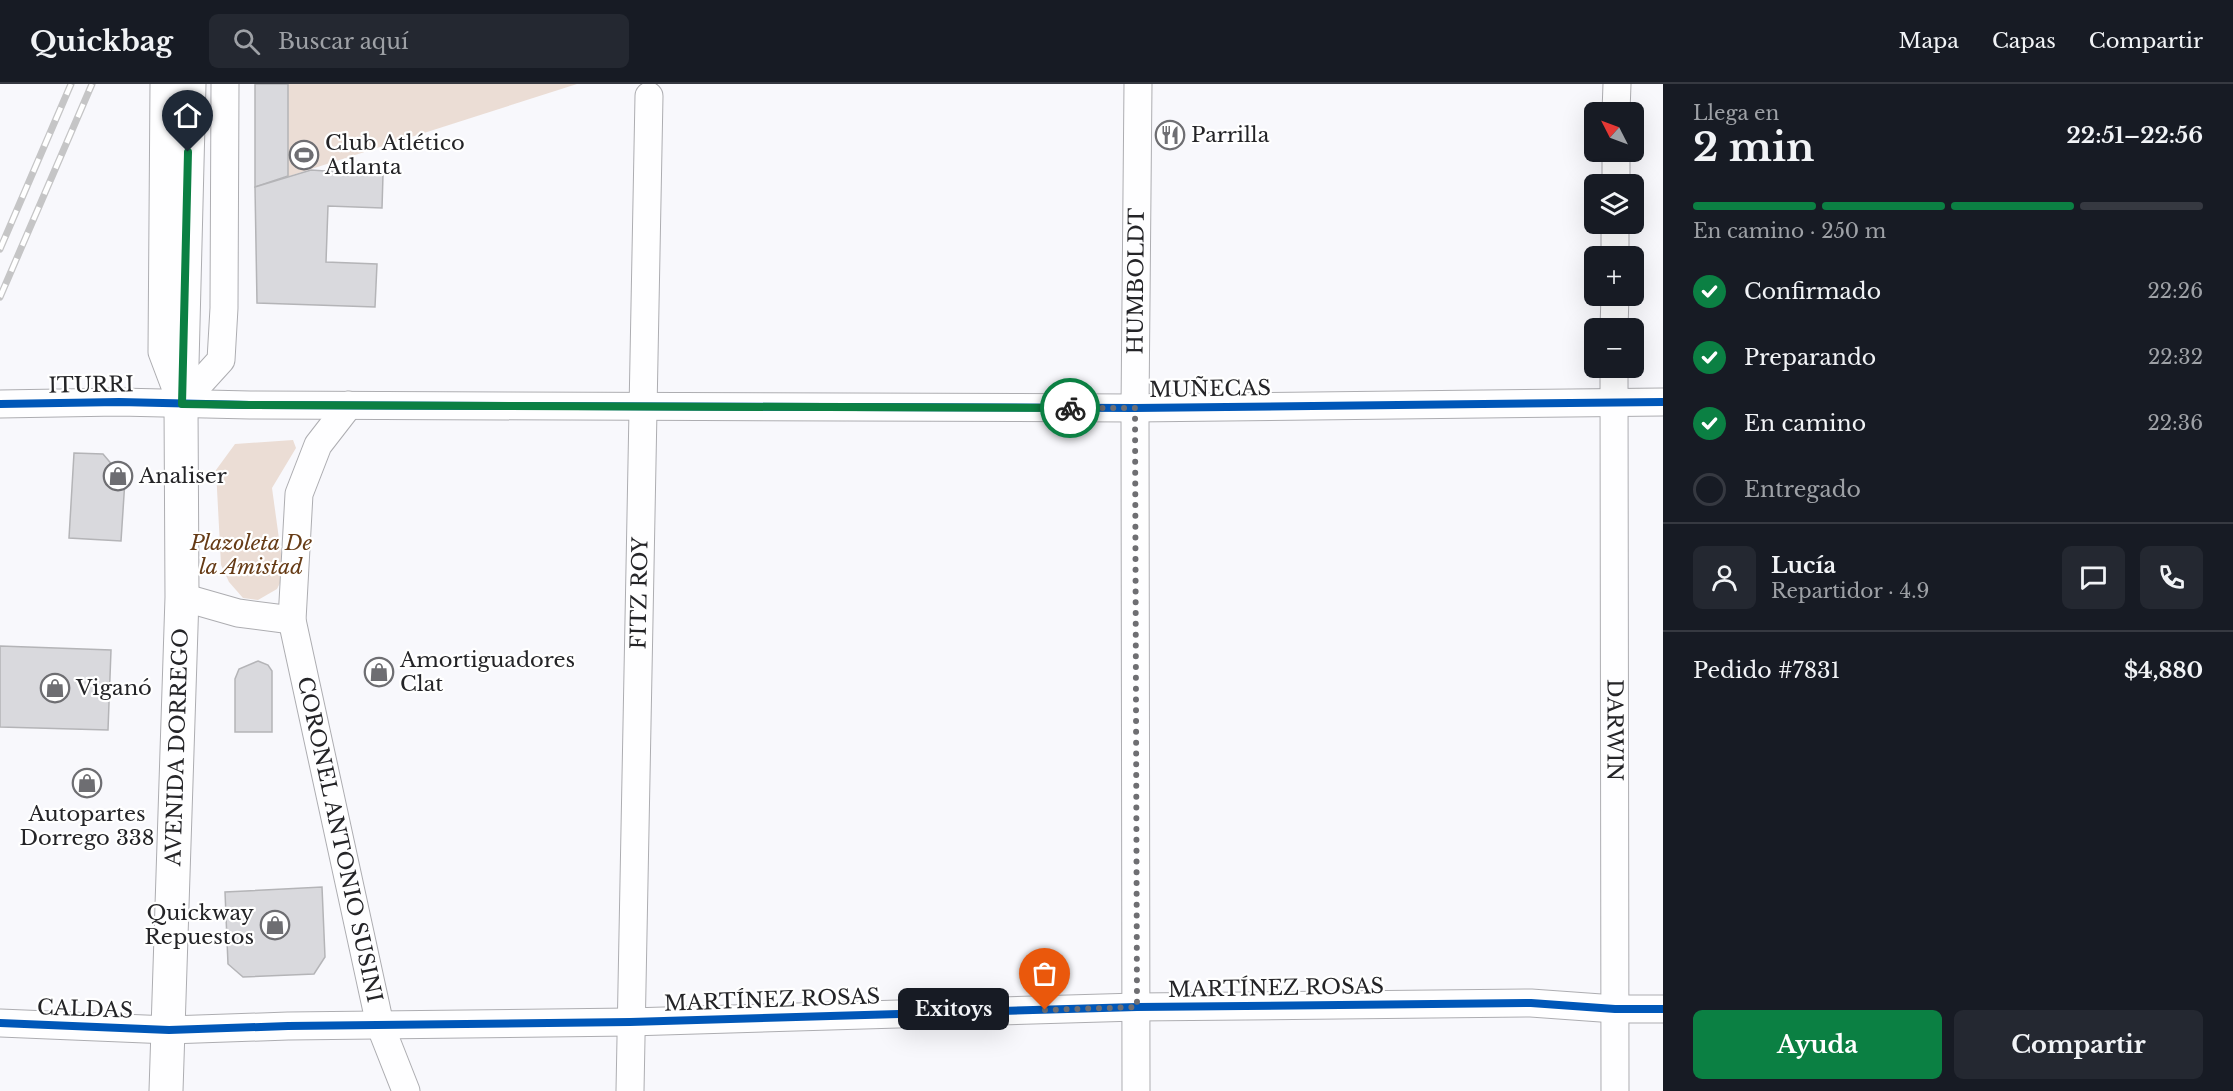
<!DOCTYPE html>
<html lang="es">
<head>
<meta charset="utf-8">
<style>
  :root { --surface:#171b24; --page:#242831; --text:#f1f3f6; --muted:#9ea1a6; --line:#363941; --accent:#0b8043 }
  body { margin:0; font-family:"Libre Baskerville",serif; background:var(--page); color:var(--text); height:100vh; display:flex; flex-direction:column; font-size:22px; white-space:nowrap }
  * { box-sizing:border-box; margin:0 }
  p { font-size:20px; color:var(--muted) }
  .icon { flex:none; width:33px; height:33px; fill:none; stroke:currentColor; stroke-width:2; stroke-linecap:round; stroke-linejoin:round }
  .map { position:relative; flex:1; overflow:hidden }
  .drawer { display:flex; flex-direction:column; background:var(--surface); width:570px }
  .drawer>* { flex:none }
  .needle { width:39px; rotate:312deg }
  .tools { position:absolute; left:1584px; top:18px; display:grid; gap:12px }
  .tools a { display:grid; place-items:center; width:60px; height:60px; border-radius:9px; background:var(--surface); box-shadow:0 6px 24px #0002; font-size:30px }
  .pin { position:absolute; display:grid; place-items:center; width:51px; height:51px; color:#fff; margin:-62px -26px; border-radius:50% 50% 50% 0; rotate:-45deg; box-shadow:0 0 6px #0007 }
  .pin .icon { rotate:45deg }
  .courier { position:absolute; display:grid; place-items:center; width:60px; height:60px; margin:-30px; border:4px solid #0b8043; border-radius:50%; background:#fff; color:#222; box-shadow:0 2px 8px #0007 }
  .bubble { position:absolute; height:42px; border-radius:9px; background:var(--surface); box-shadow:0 6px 24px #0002; font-size:20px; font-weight:800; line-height:42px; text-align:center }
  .headline em { font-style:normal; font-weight:800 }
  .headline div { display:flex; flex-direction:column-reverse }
  .headline { display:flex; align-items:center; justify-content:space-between; height:102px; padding:0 30px }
  h1 { font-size:39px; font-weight:800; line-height:45px }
  .bar { display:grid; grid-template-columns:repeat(4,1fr); gap:9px 6px; align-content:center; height:72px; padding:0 30px }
  .bar i { height:8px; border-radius:4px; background:var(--line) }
  .bar .selected { background:var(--accent) }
  .bar p { grid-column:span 4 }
  .line { display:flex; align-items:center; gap:15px; padding:0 30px; border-top:2px solid var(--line) }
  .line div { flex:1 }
  .round { display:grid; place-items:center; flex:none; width:63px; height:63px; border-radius:9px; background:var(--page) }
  ol { padding:0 30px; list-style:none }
  li { display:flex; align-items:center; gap:18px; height:66px }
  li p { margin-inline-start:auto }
  li .icon { padding:6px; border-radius:50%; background:var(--accent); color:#fff; stroke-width:4 }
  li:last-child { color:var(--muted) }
  li i { width:33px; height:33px; border:3px solid var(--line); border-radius:50% }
  .action { display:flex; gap:12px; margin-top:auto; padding:12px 30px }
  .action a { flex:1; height:69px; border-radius:9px; background:var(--accent); color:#fff; font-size:24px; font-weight:800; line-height:69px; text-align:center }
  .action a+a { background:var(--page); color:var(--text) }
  header { display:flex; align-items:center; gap:36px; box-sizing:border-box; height:84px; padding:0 30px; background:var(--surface); border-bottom:2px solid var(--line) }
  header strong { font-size:28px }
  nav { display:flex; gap:33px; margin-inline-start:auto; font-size:21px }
  .search { width:420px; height:54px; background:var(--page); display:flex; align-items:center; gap:15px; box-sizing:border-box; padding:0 21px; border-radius:9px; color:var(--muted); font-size:22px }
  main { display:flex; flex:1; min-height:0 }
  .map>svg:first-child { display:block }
</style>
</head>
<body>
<header>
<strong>Quickbag</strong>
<div class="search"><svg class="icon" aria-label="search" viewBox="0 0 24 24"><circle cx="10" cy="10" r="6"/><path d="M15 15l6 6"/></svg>Buscar aquí</div>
<nav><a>Mapa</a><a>Capas</a><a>Compartir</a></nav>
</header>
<main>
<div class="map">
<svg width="1663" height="1007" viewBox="0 0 1663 1007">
  <rect width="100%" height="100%" fill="#f8f8fc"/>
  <g fill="#ebddd5">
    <path d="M 255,0 L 577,0 L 255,103 Z"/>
    <path d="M 293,356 L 296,364 L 272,404 L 284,491 L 277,505 L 258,516 L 243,514 L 229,498 L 221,481 L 216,386 L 235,360 Z"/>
  </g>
  <g fill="#d9d9dd" stroke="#b4b4b7" stroke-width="1.5">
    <path d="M 255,0 L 288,0 L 288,92 L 255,103 Z"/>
    <path d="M 311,86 L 383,91 L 382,124 L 328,122 L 326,178 L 377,180 L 375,223 L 257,219 L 255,103 Z"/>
    <path d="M 74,369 L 103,370 L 125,396 L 121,457 L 69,454 Z"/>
    <path d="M 0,562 L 111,566 L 108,646 L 0,643 Z"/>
    <path d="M 258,577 L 268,581 L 272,587 L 272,648 L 235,648 L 235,595 L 239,585 Z"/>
    <path d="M 322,803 L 325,873 L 314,890 L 243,893 L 228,880 L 225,808 Z"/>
  </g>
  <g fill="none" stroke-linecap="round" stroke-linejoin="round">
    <g stroke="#adadb1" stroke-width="29">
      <g id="minor">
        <path d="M 164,0 L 162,268 L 179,313"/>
        <path d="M 1616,28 L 1617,0"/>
        <path d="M 1616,100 L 1616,68"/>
        <path d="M 1615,172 L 1615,140"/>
        <path d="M 1614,244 L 1615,212"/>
        <path id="s1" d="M 1614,284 L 1615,1007"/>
        <path d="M 0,320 L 119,318 L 250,321 L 1135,324 L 1663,318"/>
        <path d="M 181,320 L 221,276 L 224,224 L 225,0"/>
        <path id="s2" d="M 349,321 L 318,361 L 299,410 L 292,536 L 380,941 L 406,1007"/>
        <path d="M 182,513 L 238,529 L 292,536"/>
        <path d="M 0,939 L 169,946 L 288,942 L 630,938 L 1137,923 L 1531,919 L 1615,925 L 1663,925"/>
        <path id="s3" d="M 630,1007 L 649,12"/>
        <path id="s4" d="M 1136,1007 L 1135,324 L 1138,0"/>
      </g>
    </g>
    <g stroke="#adadb1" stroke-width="35">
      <g id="secondary">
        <path id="s5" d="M 166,1007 L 182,513 L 181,320 L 189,0"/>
      </g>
    </g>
    <use href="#minor" stroke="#fefeff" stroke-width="27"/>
    <use href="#secondary" stroke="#fefeff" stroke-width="33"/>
    <g stroke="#c5c5c6" stroke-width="7">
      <g id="rail">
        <path d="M 0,165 L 71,0"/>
        <path d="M 0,213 L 92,0"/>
      </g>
    </g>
    <use href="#rail" stroke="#fff" stroke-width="4.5" stroke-dasharray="14" stroke-linecap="butt"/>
    <g stroke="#fff" stroke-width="11">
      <g id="cycleway">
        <path d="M 0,320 L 119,318 L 250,321 L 1135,324 L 1663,318"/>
        <path d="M 0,939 L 169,946 L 288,942 L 630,938 L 1137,923 L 1531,919 L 1615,925 L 1663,925"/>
      </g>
    </g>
    <use href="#cycleway" stroke="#0057b8" stroke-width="8"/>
  </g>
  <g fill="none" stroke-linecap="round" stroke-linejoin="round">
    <path stroke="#6e6e72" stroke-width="6" stroke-dasharray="0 10.8" d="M 1045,926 L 1137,923 L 1135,324 L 1070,324"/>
    <path stroke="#0b8043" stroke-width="8" d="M 188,68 L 182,320 L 250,321 L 1070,324"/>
  </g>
  <defs>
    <g id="restaurant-ring" transform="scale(1.5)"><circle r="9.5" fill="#fff" stroke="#6e6e72" stroke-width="1.5"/><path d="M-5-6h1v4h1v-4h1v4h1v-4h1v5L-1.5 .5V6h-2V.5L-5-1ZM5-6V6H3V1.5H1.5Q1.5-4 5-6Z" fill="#6e6e72"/></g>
    <g id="stadium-ring" transform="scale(1.5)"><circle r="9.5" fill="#fff" stroke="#6e6e72" stroke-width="1.5"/><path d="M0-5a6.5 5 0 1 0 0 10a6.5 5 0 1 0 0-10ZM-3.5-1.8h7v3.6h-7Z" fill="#6e6e72"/></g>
    <g id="shop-ring" transform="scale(1.5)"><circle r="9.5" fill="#fff" stroke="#6e6e72" stroke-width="1.5"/><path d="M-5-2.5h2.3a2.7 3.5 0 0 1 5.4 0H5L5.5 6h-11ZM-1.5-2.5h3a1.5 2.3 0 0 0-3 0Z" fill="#6e6e72"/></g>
  </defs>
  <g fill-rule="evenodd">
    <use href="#restaurant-ring" x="1170" y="51"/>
    <use href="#stadium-ring" x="304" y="71"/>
    <use href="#shop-ring" x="118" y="392"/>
    <use href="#shop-ring" x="379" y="588"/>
    <use href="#shop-ring" x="55" y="604"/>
    <use href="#shop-ring" x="87" y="699"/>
    <use href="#shop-ring" x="275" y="841"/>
  </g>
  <g text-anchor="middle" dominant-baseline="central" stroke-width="4.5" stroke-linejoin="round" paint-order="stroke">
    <g font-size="21" fill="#242427" stroke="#fff" text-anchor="start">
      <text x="1191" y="51">Parrilla</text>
      <text x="325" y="59">Club Atlético<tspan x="325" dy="24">Atlanta</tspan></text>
      <text x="139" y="392">Analiser</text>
      <text x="400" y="576">Amortiguadores<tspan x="400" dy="24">Clat</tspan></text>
      <text x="76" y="604">Viganó</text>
      <text x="87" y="730" text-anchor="middle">Autopartes<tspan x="87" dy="24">Dorrego 338</tspan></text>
      <text x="254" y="829" text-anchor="end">Quickway<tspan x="254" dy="24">Repuestos</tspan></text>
    </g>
    <g font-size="21" fill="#242427" stroke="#fff">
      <text stroke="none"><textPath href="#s4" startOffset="810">HUMBOLDT</textPath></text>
      <text transform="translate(91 301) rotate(-1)">ITURRI</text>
      <text transform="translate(1210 305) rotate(-1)">MUÑECAS</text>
      <text stroke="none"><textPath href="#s3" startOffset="498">FITZ ROY</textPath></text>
      <text stroke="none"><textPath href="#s1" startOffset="362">DARWIN</textPath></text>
      <text stroke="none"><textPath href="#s5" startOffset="344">AVENIDA DORREGO</textPath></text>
      <text stroke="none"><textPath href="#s2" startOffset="454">CORONEL ANTONIO SUSINI</textPath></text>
      <text transform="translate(1276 904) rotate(-1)">MARTÍNEZ ROSAS</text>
      <text transform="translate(772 916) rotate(-2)">MARTÍNEZ ROSAS</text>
      <text transform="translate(85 925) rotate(2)">CALDAS</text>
    </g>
    <g font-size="21" font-style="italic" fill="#663b16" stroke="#fff">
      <text x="251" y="459">Plazoleta De<tspan x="251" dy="24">la Amistad</tspan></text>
    </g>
  </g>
</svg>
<div class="tools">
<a><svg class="needle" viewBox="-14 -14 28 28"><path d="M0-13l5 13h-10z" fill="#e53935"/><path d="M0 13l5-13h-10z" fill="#9ea1a6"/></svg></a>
<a><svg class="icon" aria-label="layers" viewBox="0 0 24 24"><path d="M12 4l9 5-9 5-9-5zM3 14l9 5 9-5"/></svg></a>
<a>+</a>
<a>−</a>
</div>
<div class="pin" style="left:1045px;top:926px;background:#ea580c"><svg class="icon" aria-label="bag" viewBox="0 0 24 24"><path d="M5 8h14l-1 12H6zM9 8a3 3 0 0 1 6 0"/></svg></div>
<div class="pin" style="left:188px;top:68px;background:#1f2937"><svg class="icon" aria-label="home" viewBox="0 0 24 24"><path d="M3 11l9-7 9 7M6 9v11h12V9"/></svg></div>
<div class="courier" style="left:1070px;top:324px"><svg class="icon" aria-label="bike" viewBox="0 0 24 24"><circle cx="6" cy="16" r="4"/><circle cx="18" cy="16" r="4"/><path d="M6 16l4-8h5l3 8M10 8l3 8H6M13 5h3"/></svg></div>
<div class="bubble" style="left:898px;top:904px;width:111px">Exitoys</div>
</div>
<section class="drawer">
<div class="headline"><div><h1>2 min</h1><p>Llega en</p></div><em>22:51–22:56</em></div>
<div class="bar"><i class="selected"></i><i class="selected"></i><i class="selected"></i><i></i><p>En camino · 250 m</p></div>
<ol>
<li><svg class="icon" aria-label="check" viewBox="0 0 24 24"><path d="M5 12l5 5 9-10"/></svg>Confirmado<p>22:26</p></li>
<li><svg class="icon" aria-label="check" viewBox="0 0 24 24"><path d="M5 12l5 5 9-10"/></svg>Preparando<p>22:32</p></li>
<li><svg class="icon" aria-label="check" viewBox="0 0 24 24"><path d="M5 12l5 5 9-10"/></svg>En camino<p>22:36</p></li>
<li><i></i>Entregado</li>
</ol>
<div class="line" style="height:108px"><a class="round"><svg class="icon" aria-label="person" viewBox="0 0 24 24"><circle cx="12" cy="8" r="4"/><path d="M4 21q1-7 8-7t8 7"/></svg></a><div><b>Lucía</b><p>Repartidor · 4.9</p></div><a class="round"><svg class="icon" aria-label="chat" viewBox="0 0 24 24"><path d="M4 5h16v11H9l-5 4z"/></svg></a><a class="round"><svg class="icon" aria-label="phone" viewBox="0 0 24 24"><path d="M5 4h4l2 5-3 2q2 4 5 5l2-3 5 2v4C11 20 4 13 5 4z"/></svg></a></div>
<div class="line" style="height:78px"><div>Pedido #7831</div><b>$4,880</b></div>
<div class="action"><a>Ayuda</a><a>Compartir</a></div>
</section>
</main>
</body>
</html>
